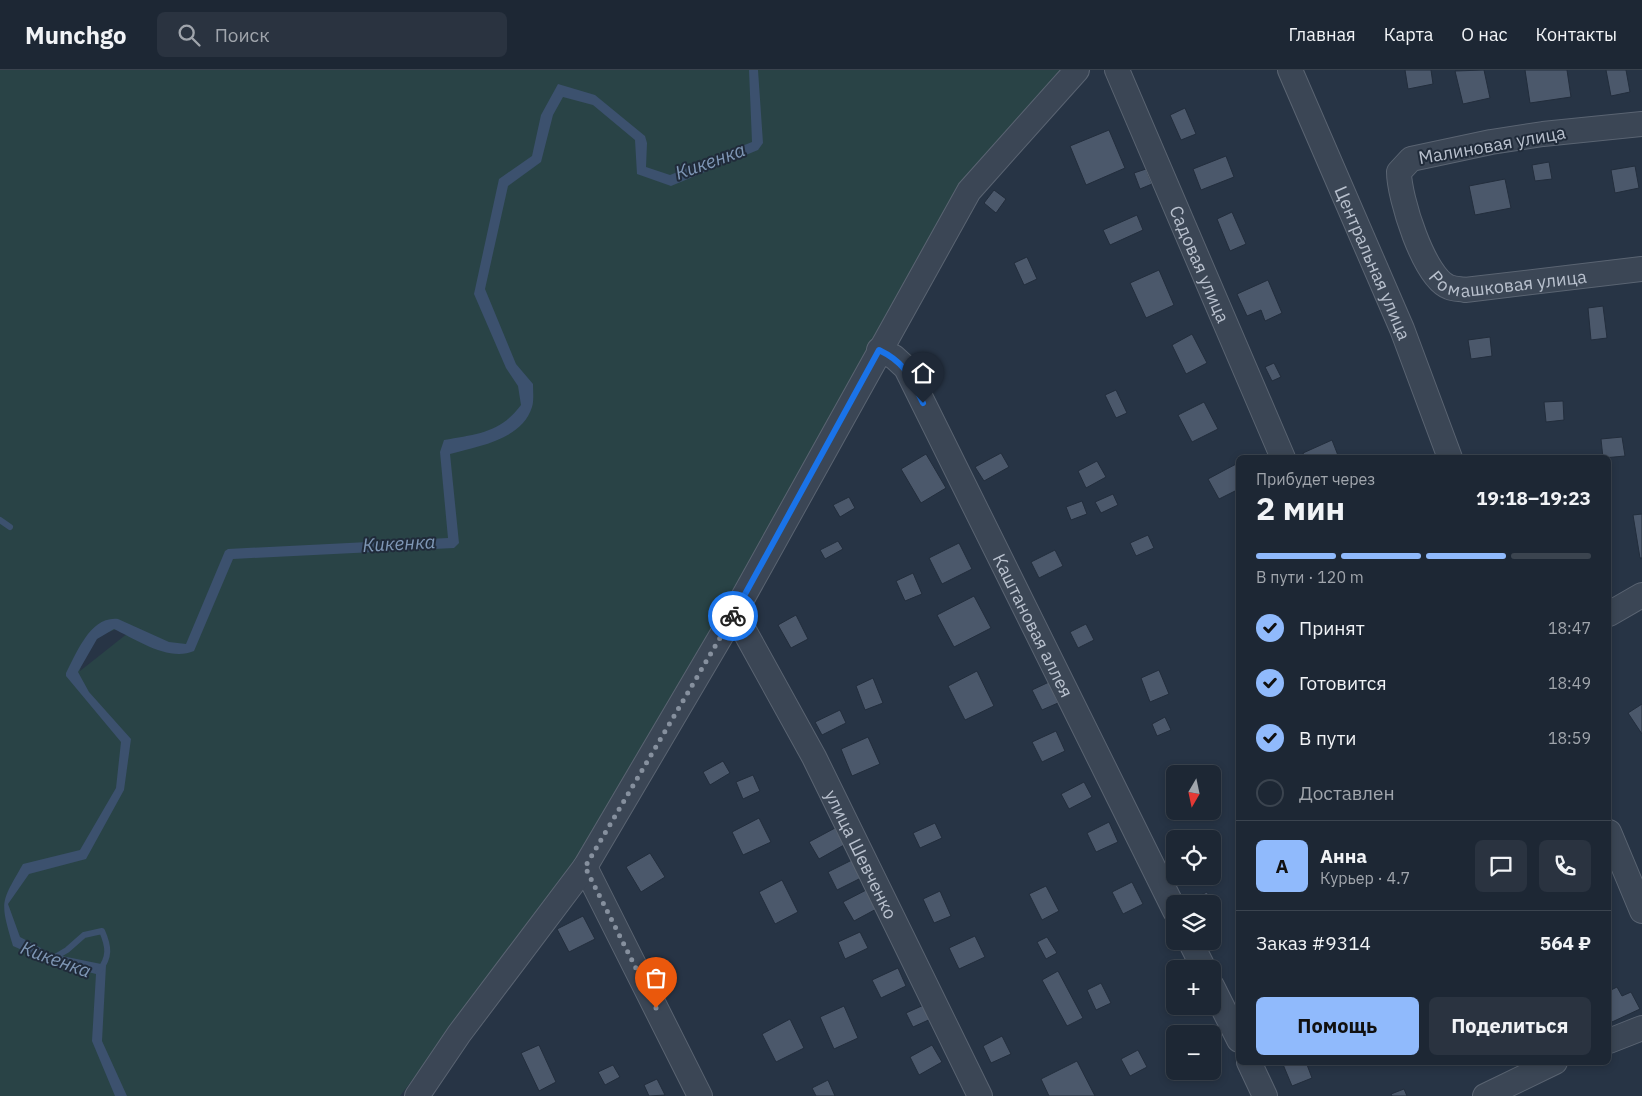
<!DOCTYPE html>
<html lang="ru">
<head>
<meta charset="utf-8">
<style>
  :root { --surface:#1d2734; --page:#2a3340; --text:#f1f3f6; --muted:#a0a5ac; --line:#3b444f; --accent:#90bafc }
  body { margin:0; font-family:"IBM Plex Sans",sans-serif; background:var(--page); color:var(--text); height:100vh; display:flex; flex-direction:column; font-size:19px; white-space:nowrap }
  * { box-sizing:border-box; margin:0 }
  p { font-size:16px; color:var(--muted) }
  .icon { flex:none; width:28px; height:28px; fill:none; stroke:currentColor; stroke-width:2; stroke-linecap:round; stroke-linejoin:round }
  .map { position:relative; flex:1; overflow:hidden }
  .details { position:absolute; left:1236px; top:385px; width:375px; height:610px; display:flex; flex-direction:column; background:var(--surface); border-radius:8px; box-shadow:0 2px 8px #0003,0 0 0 1px var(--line) }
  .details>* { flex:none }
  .needle { width:32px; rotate:189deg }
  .tools { position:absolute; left:1166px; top:695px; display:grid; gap:10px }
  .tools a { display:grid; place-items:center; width:55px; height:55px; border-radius:8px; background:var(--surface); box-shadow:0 2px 8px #0003,0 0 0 1px var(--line); font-size:25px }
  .pin { position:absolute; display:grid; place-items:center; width:42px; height:42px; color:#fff; margin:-51px -21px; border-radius:50% 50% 50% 0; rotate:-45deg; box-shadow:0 0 5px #0007 }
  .pin .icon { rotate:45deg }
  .courier { position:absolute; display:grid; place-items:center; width:50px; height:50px; margin:-25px; border:4px solid #1a73e8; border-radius:50%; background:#fff; color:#222; box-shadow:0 1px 6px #0007 }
  .headline em { font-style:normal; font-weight:700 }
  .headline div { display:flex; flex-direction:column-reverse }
  .headline { display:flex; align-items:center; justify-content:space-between; height:85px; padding:0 20px }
  h1 { font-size:32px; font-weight:700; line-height:38px }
  .bar { display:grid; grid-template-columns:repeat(4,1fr); gap:8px 5px; align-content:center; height:60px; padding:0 20px }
  .bar i { height:6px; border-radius:4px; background:var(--line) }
  .bar .active { background:var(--accent) }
  .bar p { grid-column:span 4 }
  .line { display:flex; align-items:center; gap:12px; padding:0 20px; border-top:1px solid var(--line) }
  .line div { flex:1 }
  .round { display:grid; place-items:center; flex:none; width:52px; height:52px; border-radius:8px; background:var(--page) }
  ol { padding:0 20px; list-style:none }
  li { display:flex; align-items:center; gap:15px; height:55px }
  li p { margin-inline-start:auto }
  li .icon { padding:5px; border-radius:50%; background:var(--accent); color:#111; stroke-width:4 }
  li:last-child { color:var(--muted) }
  li i { width:28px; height:28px; border:2px solid var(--line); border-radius:50% }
  .button { display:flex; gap:10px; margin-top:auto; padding:10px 20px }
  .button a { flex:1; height:58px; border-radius:8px; background:var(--accent); color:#111; font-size:20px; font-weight:700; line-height:58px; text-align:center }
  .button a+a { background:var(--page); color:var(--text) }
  header { display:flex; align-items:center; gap:30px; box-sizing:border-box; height:70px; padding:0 25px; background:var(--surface); border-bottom:1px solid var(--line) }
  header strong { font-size:24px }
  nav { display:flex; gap:28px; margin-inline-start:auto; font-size:18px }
  .search { width:350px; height:45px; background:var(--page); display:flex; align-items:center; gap:12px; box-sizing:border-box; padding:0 18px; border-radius:8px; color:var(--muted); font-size:19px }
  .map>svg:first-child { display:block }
</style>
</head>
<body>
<header>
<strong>Munchgo</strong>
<div class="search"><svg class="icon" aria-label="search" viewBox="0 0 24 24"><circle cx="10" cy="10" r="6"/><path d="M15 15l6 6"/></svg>Поиск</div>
<nav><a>Главная</a><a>Карта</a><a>О нас</a><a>Контакты</a></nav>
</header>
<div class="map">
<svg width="1642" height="1026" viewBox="0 0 1642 1026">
  <rect width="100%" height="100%" fill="#273445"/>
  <path fill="#294346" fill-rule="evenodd" d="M 0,0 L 1069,0 L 964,117 L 580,792 L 400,1026 L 0,1026 ZM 117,559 L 128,563 L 80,601 C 86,573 90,568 117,559 Z"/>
  <path fill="#3c516e" d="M 749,0 L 758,0 L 763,73 L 758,80 L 671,116 L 637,104 L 635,70 L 593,35 L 563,27 L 553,45 L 541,92 L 508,116 L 485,219 L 516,294 L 533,314 C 533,321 534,331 532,337 C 522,370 478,376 450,384 L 459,473 L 454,478 L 233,489 L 194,581 C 169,592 137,570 114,559 L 97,569 L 78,602 L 89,622 L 131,669 L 124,720 L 86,789 L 29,804 L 8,834 L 20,867 L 52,884 L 106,895 L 102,971 L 127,1026 L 115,1026 L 92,971 L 96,904 L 49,892 L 13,876 C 0,831 0,834 23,794 L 80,780 L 116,718 L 121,672 L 66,606 L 66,603 C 77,583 90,546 118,549 L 169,572 L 186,574 L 225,481 L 228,479 L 448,468 L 440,382 L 444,370 C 477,364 500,363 521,335 L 518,316 L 506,298 L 474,224 L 499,109 L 532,86 L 541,45 L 558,14 L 595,25 L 645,66 L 647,73 L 646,97 L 670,105 L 752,72 Z"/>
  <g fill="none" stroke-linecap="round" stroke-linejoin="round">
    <g stroke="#3c516e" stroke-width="6">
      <path d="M 0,450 L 10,457"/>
      <path d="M 50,890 L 67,880 L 84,865 L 102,861 C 109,877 110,887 99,901"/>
    </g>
  </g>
  <g fill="#4b586b" stroke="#222d3c">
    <path d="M 1405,0 L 1431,0 L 1433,14 L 1408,19 Z"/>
    <path d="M 1484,0 L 1490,28 L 1463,34 L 1455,1 Z"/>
    <path d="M 1525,0 L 1567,0 L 1571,27 L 1530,33 Z"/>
    <path d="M 1606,0 L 1626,0 L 1630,22 L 1611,26 Z"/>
    <path d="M 1185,38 L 1196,64 L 1181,70 L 1170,45 Z"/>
    <path d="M 1109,60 L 1125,98 L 1086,115 L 1070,76 Z"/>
    <path d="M 1226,86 L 1234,107 L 1201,120 L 1193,99 Z"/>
    <path d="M 1549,92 L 1552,109 L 1535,111 L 1532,95 Z"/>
    <path d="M 1635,96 L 1639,118 L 1615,123 L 1611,100 Z"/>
    <path d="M 1146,99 L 1152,114 L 1140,119 L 1134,103 Z"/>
    <path d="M 1505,109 L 1511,138 L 1475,145 L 1469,116 Z"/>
    <path d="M 994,120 L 1006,129 L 996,143 L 984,133 Z"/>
    <path d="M 1232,142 L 1246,174 L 1230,181 L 1217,149 Z"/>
    <path d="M 1137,145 L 1143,160 L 1110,175 L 1103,160 Z"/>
    <path d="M 1027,187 L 1037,209 L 1024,215 L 1014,193 Z"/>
    <path d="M 1159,200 L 1174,235 L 1146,248 L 1130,213 Z"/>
    <path d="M 1268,210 L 1282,243 L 1265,251 L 1261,240 L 1247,246 L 1237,224 Z"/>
    <path d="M 1603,236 L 1607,268 L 1591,270 L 1588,238 Z"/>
    <path d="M 1192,264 L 1207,293 L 1186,304 L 1172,275 Z"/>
    <path d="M 1490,267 L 1492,286 L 1471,289 L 1468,270 Z"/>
    <path d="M 1274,293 L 1281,307 L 1272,311 L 1265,297 Z"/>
    <path d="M 1116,320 L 1127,343 L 1116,348 L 1105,325 Z"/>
    <path d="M 1563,331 L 1564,350 L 1546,352 L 1544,332 Z"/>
    <path d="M 1204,332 L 1218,359 L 1192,372 L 1178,345 Z"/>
    <path d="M 1622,367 L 1625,386 L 1603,388 L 1601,369 Z"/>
    <path d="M 1332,370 L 1339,388 L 1305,388 L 1303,383 Z"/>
    <path d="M 1001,383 L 1009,397 L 984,411 L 975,397 Z"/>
    <path d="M 926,384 L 946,418 L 921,433 L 901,399 Z"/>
    <path d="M 1097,391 L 1106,407 L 1086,418 L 1078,401 Z"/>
    <path d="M 1238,393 L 1239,419 L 1219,429 L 1208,409 Z"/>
    <path d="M 1113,424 L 1118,435 L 1101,443 L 1095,432 Z"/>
    <path d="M 849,427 L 855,438 L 840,447 L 833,435 Z"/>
    <path d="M 1082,431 L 1087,444 L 1071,450 L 1066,437 Z"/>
    <path d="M 1642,444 L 1642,488 L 1640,488 L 1633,445 Z"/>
    <path d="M 1148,465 L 1154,478 L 1136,486 L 1130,473 Z"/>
    <path d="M 838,471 L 843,479 L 825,489 L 820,480 Z"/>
    <path d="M 959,473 L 972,499 L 942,514 L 929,488 Z"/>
    <path d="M 1055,480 L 1063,496 L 1039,508 L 1031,492 Z"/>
    <path d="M 913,503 L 922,524 L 905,531 L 896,511 Z"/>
    <path d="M 974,526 L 991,558 L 954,577 L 937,545 Z"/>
    <path d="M 796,545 L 808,569 L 791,578 L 778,555 Z"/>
    <path d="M 1086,554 L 1094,570 L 1078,578 L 1070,562 Z"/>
    <path d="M 1159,600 L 1169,624 L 1150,632 L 1141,608 Z"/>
    <path d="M 977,601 L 994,636 L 965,650 L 948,616 Z"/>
    <path d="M 873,608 L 883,633 L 865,640 L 856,616 Z"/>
    <path d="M 1049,612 L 1058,633 L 1042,640 L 1032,620 Z"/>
    <path d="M 1642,634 L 1642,664 L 1628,643 Z"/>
    <path d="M 840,640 L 846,653 L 822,665 L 815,652 Z"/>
    <path d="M 1165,647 L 1171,660 L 1157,666 L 1152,654 Z"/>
    <path d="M 1056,661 L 1065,681 L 1042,692 L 1032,672 Z"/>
    <path d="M 868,667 L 880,694 L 852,706 L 841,679 Z"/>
    <path d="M 723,691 L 730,703 L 710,715 L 703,702 Z"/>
    <path d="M 753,705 L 760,721 L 743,729 L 736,712 Z"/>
    <path d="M 1084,712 L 1092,727 L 1069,739 L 1061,724 Z"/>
    <path d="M 759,748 L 771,772 L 743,785 L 732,762 Z"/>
    <path d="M 1109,752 L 1118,772 L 1096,782 L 1087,763 Z"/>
    <path d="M 935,753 L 942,768 L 920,778 L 913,763 Z"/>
    <path d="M 835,758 L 844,775 L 819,789 L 809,772 Z"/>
    <path d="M 650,783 L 665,807 L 641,822 L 626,797 Z"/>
    <path d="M 852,790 L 861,808 L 837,820 L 828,802 Z"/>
    <path d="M 1180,806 L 1198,806 L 1184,814 Z"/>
    <path d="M 782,810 L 798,842 L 775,854 L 759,822 Z"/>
    <path d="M 1132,812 L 1143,834 L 1123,844 L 1112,822 Z"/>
    <path d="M 1046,816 L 1059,841 L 1042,850 L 1029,824 Z"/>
    <path d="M 870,818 L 880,837 L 854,851 L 843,832 Z"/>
    <path d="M 940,821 L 951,846 L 934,853 L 923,829 Z"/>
    <path d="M 1207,822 L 1212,831 L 1195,834 L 1193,829 Z"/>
    <path d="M 583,846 L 595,869 L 569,882 L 557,859 Z"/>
    <path d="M 860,862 L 868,878 L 845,889 L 838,872 Z"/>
    <path d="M 975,866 L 985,887 L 959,899 L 949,878 Z"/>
    <path d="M 1047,867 L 1057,883 L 1046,889 L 1037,872 Z"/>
    <path d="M 898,898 L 906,916 L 881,928 L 872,910 Z"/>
    <path d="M 1058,901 L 1083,948 L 1067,956 L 1042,910 Z"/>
    <path d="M 1101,913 L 1111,933 L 1096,940 L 1087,920 Z"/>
    <path d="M 1617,917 L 1622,926 L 1631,922 L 1640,939 L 1612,952 L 1609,945 L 1609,921 Z"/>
    <path d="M 926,934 L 933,948 L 913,957 L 906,943 Z"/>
    <path d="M 844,936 L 858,968 L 834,979 L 820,947 Z"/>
    <path d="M 790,949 L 804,978 L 776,992 L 762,964 Z"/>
    <path d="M 1002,966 L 1011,984 L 991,993 L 983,976 Z"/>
    <path d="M 539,975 L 556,1012 L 539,1021 L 521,983 Z"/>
    <path d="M 932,975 L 942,992 L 919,1005 L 910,987 Z"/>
    <path d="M 1138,980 L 1147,997 L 1130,1006 L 1121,989 Z"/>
    <path d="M 1077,991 L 1095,1026 L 1049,1026 L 1041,1009 Z"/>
    <path d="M 1282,992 L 1306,992 L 1312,1008 L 1292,1016 Z"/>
    <path d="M 613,995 L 620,1007 L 605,1015 L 598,1002 Z"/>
    <path d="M 657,1009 L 665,1025 L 649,1026 L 644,1015 Z"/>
    <path d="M 828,1010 L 835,1026 L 816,1026 L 812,1018 Z"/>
    <path d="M 1404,1019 L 1407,1026 L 1392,1026 L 1391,1024 Z"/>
  </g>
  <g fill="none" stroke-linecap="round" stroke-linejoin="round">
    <g stroke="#5a6472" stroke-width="26">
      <g id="street">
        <path id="s1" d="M 1117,0 L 1283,388"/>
        <path id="s2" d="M 1290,0 L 1402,259 L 1450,388"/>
        <path id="s3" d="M 1642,54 L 1543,64 L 1491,72 L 1411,89 L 1399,102 C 1399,127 1424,208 1449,217 C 1454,219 1460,219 1465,220 L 1642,199"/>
        <path id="s4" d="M 879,280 L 894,287 L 906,298 L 1175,841"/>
        <path d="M 1609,544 L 1642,525"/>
        <path id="s5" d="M 731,549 L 745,562 L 814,687 L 980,1026"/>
        <path d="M 1609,762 L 1642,841"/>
        <path d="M 585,797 L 700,1026"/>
        <path d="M 1190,871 L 1204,899"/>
        <path d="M 1212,916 L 1239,970"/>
        <path d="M 1609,971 L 1642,958"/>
        <path d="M 1249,992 L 1265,1026"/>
        <path d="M 417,1026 L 459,964 L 585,797 L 731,549 L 969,121 L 1077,0"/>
        <path d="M 1485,1026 L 1555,992"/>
      </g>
    </g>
    <use href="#street" stroke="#3b4655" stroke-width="24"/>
  </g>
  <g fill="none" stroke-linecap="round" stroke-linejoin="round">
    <path stroke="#86909e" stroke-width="5" stroke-dasharray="0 9" d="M 656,938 L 585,797 L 733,546"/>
    <path stroke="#1a73e8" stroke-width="6" d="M 733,546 L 879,280 C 906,293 910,307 923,333"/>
  </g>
  <g text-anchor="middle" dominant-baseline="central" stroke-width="4" stroke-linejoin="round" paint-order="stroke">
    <g font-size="18" fill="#b9c1ce" stroke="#202b3a">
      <text transform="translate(1492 75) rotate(-10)">Малиновая улица</text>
      <text stroke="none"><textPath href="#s2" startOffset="210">Центральная улица</textPath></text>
      <text stroke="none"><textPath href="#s1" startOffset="211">Садовая улица</textPath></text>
      <text stroke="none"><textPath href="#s3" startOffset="439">Ромашковая улица</textPath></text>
      <text stroke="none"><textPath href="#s4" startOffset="320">Каштановая аллея</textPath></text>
      <text stroke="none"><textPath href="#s5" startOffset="270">улица Шевченко</textPath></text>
    </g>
    <g font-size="19" font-style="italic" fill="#7f97b6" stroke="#202b3a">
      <text transform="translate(710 91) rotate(-20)">Кикенка</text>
      <text transform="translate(399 473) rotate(-3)">Кикенка</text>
      <text transform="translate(56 889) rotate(20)">Кикенка</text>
    </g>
  </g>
</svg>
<div class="tools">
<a><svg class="needle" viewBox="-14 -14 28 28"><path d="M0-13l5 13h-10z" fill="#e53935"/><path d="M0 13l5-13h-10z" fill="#a0a5ac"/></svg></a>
<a><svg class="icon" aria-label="locate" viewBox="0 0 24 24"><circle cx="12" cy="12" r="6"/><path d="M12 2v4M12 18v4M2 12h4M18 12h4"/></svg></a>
<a><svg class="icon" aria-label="layers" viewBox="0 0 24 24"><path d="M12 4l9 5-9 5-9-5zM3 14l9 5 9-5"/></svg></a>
<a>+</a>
<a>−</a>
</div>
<div class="pin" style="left:656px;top:938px;background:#ea580c"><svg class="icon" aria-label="bag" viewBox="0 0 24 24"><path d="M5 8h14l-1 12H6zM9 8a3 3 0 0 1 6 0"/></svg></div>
<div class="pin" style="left:923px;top:333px;background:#1f2937"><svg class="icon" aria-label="home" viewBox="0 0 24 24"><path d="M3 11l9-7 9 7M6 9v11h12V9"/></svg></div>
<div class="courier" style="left:733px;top:546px"><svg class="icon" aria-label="bike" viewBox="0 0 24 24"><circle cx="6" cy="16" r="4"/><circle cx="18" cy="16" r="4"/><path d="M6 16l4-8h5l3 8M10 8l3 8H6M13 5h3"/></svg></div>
<section class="details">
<div class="headline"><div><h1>2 мин</h1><p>Прибудет через</p></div><em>19:18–19:23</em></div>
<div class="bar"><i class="active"></i><i class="active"></i><i class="active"></i><i></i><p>В пути · 120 m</p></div>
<ol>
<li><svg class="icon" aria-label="check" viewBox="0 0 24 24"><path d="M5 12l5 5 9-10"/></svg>Принят<p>18:47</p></li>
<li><svg class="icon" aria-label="check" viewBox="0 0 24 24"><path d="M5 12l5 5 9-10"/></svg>Готовится<p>18:49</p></li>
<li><svg class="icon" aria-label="check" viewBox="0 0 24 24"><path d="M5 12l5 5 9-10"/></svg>В пути<p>18:59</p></li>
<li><i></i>Доставлен</li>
</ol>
<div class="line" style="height:90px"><b class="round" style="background:var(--accent);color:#111">А</b><div><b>Анна</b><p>Курьер · 4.7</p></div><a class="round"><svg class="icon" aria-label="chat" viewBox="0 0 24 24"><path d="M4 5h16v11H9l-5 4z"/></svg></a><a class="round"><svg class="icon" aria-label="phone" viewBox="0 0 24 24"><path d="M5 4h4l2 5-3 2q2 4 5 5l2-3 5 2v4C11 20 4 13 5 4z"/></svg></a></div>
<div class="line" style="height:65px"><div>Заказ #9314</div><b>564 ₽</b></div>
<div class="button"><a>Помощь</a><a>Поделиться</a></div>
</section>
</div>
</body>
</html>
